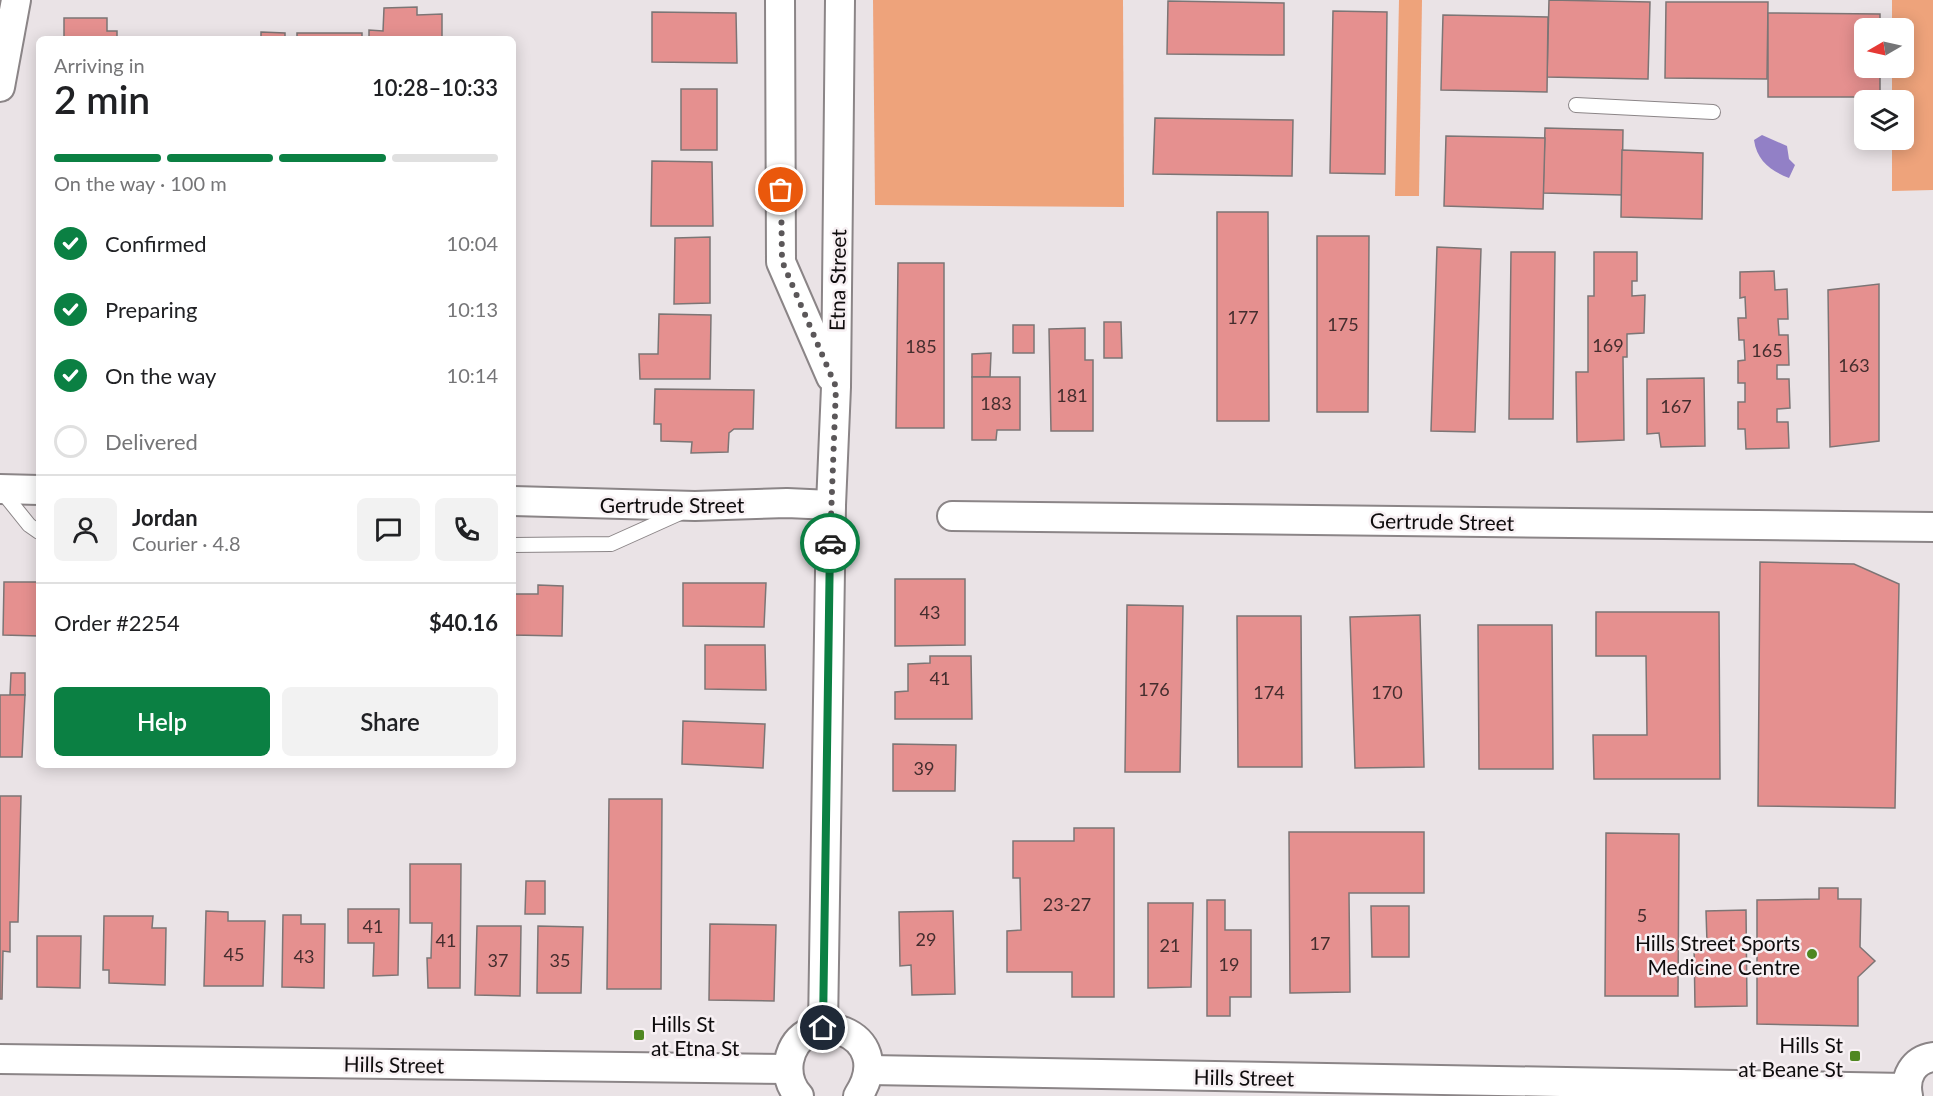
<!DOCTYPE html>
<html lang="en">
<head>
<meta charset="utf-8">
<style>
  :root { --surface:#fff; --page:#f2f2f2; --text:#202124; --muted:#757577; --line:#e0e0e0; --accent:#0b8043 }
  body { margin:0; font-family:Lato,sans-serif; background:var(--page); color:var(--text); height:100vh; display:flex; flex-direction:column; font-size:22px; white-space:nowrap }
  * { box-sizing:border-box; margin:0 }
  p { font-size:20px; color:var(--muted) }
  .icon { flex:none; width:33px; height:33px; fill:none; stroke:currentColor; stroke-width:2; stroke-linecap:round; stroke-linejoin:round }
  .map { position:relative; flex:1; overflow:hidden }
  .panel { position:absolute; left:36px; top:36px; width:480px; height:732px; display:flex; flex-direction:column; background:var(--surface); border-radius:9px; box-shadow:0 3px 15px #0003 }
  .panel>* { flex:none }
  .needle { width:39px; rotate:261deg }
  .buttons { position:absolute; left:1854px; top:18px; display:grid; gap:12px }
  .buttons a { display:grid; place-items:center; width:60px; height:60px; border-radius:9px; background:var(--surface); box-shadow:0 3px 15px #0003; font-size:30px }
  .pin { position:absolute; display:grid; place-items:center; width:51px; height:51px; color:#fff; margin:-26px; border:3px solid #fff; border-radius:50%; box-shadow:0 2px 6px #0007 }
  .courier { position:absolute; display:grid; place-items:center; width:60px; height:60px; margin:-30px; border:4px solid #0b8043; border-radius:50%; background:#fff; color:#222; box-shadow:0 2px 8px #0007 }
  .overview em { font-style:normal; font-weight:600 }
  .overview div { display:flex; flex-direction:column-reverse }
  .overview { display:flex; align-items:center; justify-content:space-between; height:102px; padding:0 18px }
  h1 { font-size:39px; font-weight:600; line-height:45px }
  .bar { display:grid; grid-template-columns:repeat(4,1fr); gap:9px 6px; align-content:center; height:72px; padding:0 18px }
  .bar i { height:8px; border-radius:4px; background:var(--line) }
  .bar .on { background:var(--accent) }
  .bar p { grid-column:span 4 }
  .line { display:flex; align-items:center; gap:15px; padding:0 18px; border-top:2px solid var(--line) }
  .line div { flex:1 }
  .round { display:grid; place-items:center; flex:none; width:63px; height:63px; border-radius:9px; background:var(--page) }
  ol { padding:0 18px; list-style:none }
  li { display:flex; align-items:center; gap:18px; height:66px }
  li p { margin-inline-start:auto }
  li .icon { padding:6px; border-radius:50%; background:var(--accent); color:#fff; stroke-width:4 }
  li:last-child { color:var(--muted) }
  li i { width:33px; height:33px; border:3px solid var(--line); border-radius:50% }
  .cta { display:flex; gap:12px; margin-top:auto; padding:12px 18px }
  .cta a { flex:1; height:69px; border-radius:9px; background:var(--accent); color:#fff; font-size:24px; font-weight:600; line-height:69px; text-align:center }
  .cta a+a { background:var(--page); color:var(--text) }
  .map>svg:first-child { display:block }
</style>
</head>
<body>
<div class="map">
<svg width="1933" height="1096" viewBox="0 0 1933 1096">
  <rect width="100%" height="100%" fill="#eae3e6"/>
  <g fill="#eea37b">
    <path d="M 873,0 L 1123,0 L 1124,207 L 875,205 Z"/>
    <path d="M 1399,0 L 1422,0 L 1419,196 L 1395,196 Z"/>
    <path d="M 1892,0 L 1933,0 L 1933,190 L 1892,191 L 1892,140 L 1904,140 L 1904,100 L 1892,100 L 1892,68 L 1904,68 L 1904,28 L 1892,28 Z"/>
  </g>
  <path fill="#9280c6" d="M 1762,135 L 1787,146 L 1789,159 L 1795,165 L 1789,178 C 1771,171 1757,161 1754,140 Z"/>
  <g fill="#e5908f" stroke="#7c7575" stroke-width="1.5">
    <path d="M 1549,0 L 1650,2 L 1648,79 L 1547,77 Z"/>
    <path d="M 1168,1 L 1284,3 L 1284,55 L 1167,54 Z"/>
    <path d="M 1666,2 L 1768,2 L 1767,79 L 1665,78 Z"/>
    <path d="M 417,7 L 417,15 L 442,14 L 442,39 L 369,39 L 369,30 L 383,31 L 384,8 Z"/>
    <path d="M 1333,11 L 1387,12 L 1385,174 L 1330,173 Z"/>
    <path d="M 652,12 L 736,13 L 737,63 L 652,62 Z"/>
    <path d="M 1768,13 L 1880,14 L 1880,28 L 1864,28 L 1864,68 L 1880,68 L 1880,97 L 1768,97 Z"/>
    <path d="M 1443,15 L 1548,17 L 1547,92 L 1441,90 Z"/>
    <path d="M 64,18 L 107,18 L 107,31 L 117,31 L 117,39 L 64,39 Z"/>
    <path d="M 261,32 L 285,33 L 285,39 L 261,39 Z"/>
    <rect x="297" y="33" width="65" height="6"/>
    <rect x="681" y="89" width="36" height="61"/>
    <path d="M 1155,118 L 1293,120 L 1292,176 L 1153,174 Z"/>
    <path d="M 1545,128 L 1623,130 L 1622,195 L 1543,193 Z"/>
    <path d="M 1446,136 L 1545,138 L 1543,209 L 1444,206 Z"/>
    <path d="M 1622,150 L 1703,153 L 1702,219 L 1621,217 Z"/>
    <path d="M 652,161 L 712,162 L 713,226 L 651,226 Z"/>
    <path d="M 1217,212 L 1268,212 L 1269,421 L 1217,421 Z"/>
    <path d="M 1317,236 L 1369,236 L 1368,412 L 1317,412 Z"/>
    <path d="M 710,237 L 710,303 L 674,304 L 675,238 Z"/>
    <path d="M 1437,247 L 1481,249 L 1475,432 L 1431,431 Z"/>
    <path d="M 1511,252 L 1555,252 L 1553,419 L 1509,419 Z"/>
    <path d="M 1594,252 L 1637,252 L 1637,281 L 1632,281 L 1632,296 L 1645,295 L 1644,333 L 1627,334 L 1627,357 L 1623,357 L 1624,440 L 1577,442 L 1576,372 L 1588,372 L 1588,296 L 1594,296 Z"/>
    <path d="M 898,263 L 944,263 L 944,428 L 896,428 Z"/>
    <path d="M 1774,271 L 1775,290 L 1787,289 L 1788,319 L 1778,319 L 1779,335 L 1788,335 L 1789,365 L 1777,365 L 1777,379 L 1789,379 L 1790,408 L 1777,409 L 1777,422 L 1788,422 L 1789,448 L 1746,449 L 1745,429 L 1738,429 L 1738,402 L 1745,402 L 1745,383 L 1738,383 L 1738,361 L 1745,360 L 1744,340 L 1739,340 L 1738,318 L 1746,318 L 1745,297 L 1740,298 L 1740,272 Z"/>
    <path d="M 1879,284 L 1879,441 L 1830,447 L 1828,290 Z"/>
    <path d="M 659,314 L 711,315 L 710,379 L 640,379 L 639,354 L 658,354 Z"/>
    <path d="M 1104,322 L 1121,322 L 1122,358 L 1104,358 Z"/>
    <rect x="1013" y="325" width="21" height="28"/>
    <path d="M 1085,328 L 1085,360 L 1093,360 L 1093,431 L 1051,431 L 1049,329 Z"/>
    <path d="M 991,353 L 990,377 L 972,377 L 972,354 Z"/>
    <path d="M 972,377 L 1020,377 L 1020,430 L 997,430 L 996,440 L 972,440 Z"/>
    <path d="M 1704,378 L 1705,446 L 1661,447 L 1659,433 L 1647,434 L 1647,379 Z"/>
    <rect x="513" y="384" width="1" height="45"/>
    <path d="M 655,389 L 754,390 L 753,429 L 734,429 L 729,433 L 728,452 L 691,453 L 692,442 L 661,441 L 661,424 L 654,424 Z"/>
    <path d="M 1760,562 L 1854,564 L 1899,584 L 1895,808 L 1758,806 Z"/>
    <path d="M 895,579 L 965,579 L 965,645 L 895,646 Z"/>
    <path d="M 4,582 L 39,582 L 39,636 L 3,635 Z"/>
    <path d="M 683,583 L 766,583 L 764,627 L 683,626 Z"/>
    <path d="M 538,585 L 563,586 L 562,636 L 513,635 L 513,594 L 538,594 Z"/>
    <path d="M 1127,605 L 1183,606 L 1180,772 L 1125,772 Z"/>
    <path d="M 1596,612 L 1719,612 L 1720,779 L 1594,779 L 1593,735 L 1647,735 L 1646,656 L 1596,656 Z"/>
    <path d="M 1420,615 L 1424,767 L 1355,768 L 1350,617 Z"/>
    <path d="M 1237,616 L 1301,616 L 1302,767 L 1238,767 Z"/>
    <path d="M 1478,625 L 1552,625 L 1553,769 L 1479,769 Z"/>
    <path d="M 705,645 L 765,645 L 766,690 L 705,689 Z"/>
    <path d="M 930,656 L 971,656 L 972,719 L 895,719 L 895,692 L 908,691 L 908,664 L 930,663 Z"/>
    <path d="M 11,673 L 25,673 L 25,695 L 10,695 Z"/>
    <path d="M 0,695 L 25,695 L 22,757 L 0,757 Z"/>
    <path d="M 683,721 L 765,724 L 763,768 L 682,764 Z"/>
    <path d="M 893,744 L 956,745 L 955,791 L 893,791 Z"/>
    <path d="M 0,796 L 21,796 L 18,922 L 10,922 L 10,952 L 3,951 L 2,999 L 0,999 Z"/>
    <path d="M 609,799 L 662,799 L 661,989 L 607,989 Z"/>
    <path d="M 1074,828 L 1114,828 L 1114,997 L 1072,997 L 1072,972 L 1007,972 L 1007,931 L 1021,930 L 1020,878 L 1013,878 L 1013,841 L 1074,841 Z"/>
    <path d="M 1289,832 L 1424,832 L 1424,893 L 1349,893 L 1350,992 L 1290,993 Z"/>
    <path d="M 1606,833 L 1679,834 L 1678,996 L 1605,996 Z"/>
    <path d="M 410,864 L 461,864 L 460,988 L 428,988 L 427,958 L 431,958 L 432,923 L 410,923 Z"/>
    <path d="M 526,881 L 545,881 L 545,914 L 525,914 Z"/>
    <path d="M 1819,888 L 1838,888 L 1838,899 L 1861,899 L 1860,947 L 1875,961 L 1858,977 L 1858,1026 L 1757,1024 L 1757,900 L 1819,899 Z"/>
    <path d="M 1207,900 L 1225,900 L 1225,930 L 1251,930 L 1251,997 L 1230,997 L 1230,1016 L 1207,1016 Z"/>
    <path d="M 1148,903 L 1193,903 L 1191,987 L 1148,988 Z"/>
    <path d="M 1371,906 L 1409,906 L 1409,957 L 1372,957 Z"/>
    <path d="M 348,909 L 399,909 L 398,975 L 373,976 L 374,943 L 348,943 Z"/>
    <path d="M 1746,910 L 1747,1006 L 1695,1007 L 1694,943 L 1707,943 L 1706,911 Z"/>
    <path d="M 206,911 L 228,912 L 228,921 L 265,921 L 263,986 L 204,986 Z"/>
    <path d="M 953,911 L 955,994 L 912,995 L 911,965 L 900,966 L 899,912 Z"/>
    <path d="M 283,915 L 301,915 L 301,924 L 325,924 L 324,988 L 282,987 Z"/>
    <path d="M 104,916 L 153,916 L 152,928 L 166,928 L 165,985 L 109,983 L 109,970 L 103,970 Z"/>
    <path d="M 710,924 L 776,925 L 774,1001 L 709,1000 Z"/>
    <path d="M 477,926 L 521,926 L 520,996 L 475,995 Z"/>
    <path d="M 538,926 L 583,927 L 581,993 L 537,993 Z"/>
    <path d="M 37,936 L 81,936 L 80,988 L 37,987 Z"/>
  </g>
  <g fill="none" stroke-linecap="round" stroke-linejoin="round">
    <g stroke="#8b8587" stroke-width="16">
      <g id="lane">
        <path d="M 1576,105 L 1713,112"/>
        <path d="M 0,489 L 29,525 L 39,532"/>
        <path d="M 513,545 L 611,544 L 680,513"/>
      </g>
    </g>
    <g stroke="#8b8587" stroke-width="32">
      <g id="street">
        <path d="M 780,0 L 781,262 L 831,377"/>
        <path d="M 0,87 L 16,0"/>
        <path d="M 0,489 L 39,490"/>
        <path d="M 513,501 L 695,506 L 787,503 L 831,505"/>
        <path d="M 952,516 L 1933,527"/>
        <path d="M 823,1028 L 831,505 L 836,387 L 840,0"/>
        <path d="M 0,1059 L 788,1069"/>
        <path d="M 869,1070 L 1906,1088"/>
        <path d="M 799,1096 C 790,1086 787,1074 789,1061 C 801,1000 900,1032 858,1096"/>
        <path d="M 1908,1096 C 1904,1077 1913,1060 1933,1057"/>
      </g>
    </g>
    <use href="#lane" stroke="#fff" stroke-width="14"/>
    <use href="#street" stroke="#fff" stroke-width="28"/>
  </g>
  <g fill="none" stroke-linecap="round" stroke-linejoin="round">
    <path stroke="#5b5759" stroke-width="6" stroke-dasharray="0 10.8" d="M 781,190 L 782,261 L 836,387 L 830,543"/>
    <path stroke="#0b8043" stroke-width="8" d="M 823,1028 L 830,543"/>
  </g>
  <g fill="#4f8721" stroke="#f7f0f3" stroke-width="2">
    <circle cx="1812" cy="954" r="6"/>
    <rect x="633" y="1029" width="12" height="12" rx="3"/>
    <rect x="1849" y="1050" width="12" height="12" rx="3"/>
  </g>
  <g text-anchor="middle" dominant-baseline="central" stroke-width="5" stroke-linejoin="round" paint-order="stroke">
    <g font-size="18" fill="#442d2e">
      <text x="1243" y="317">177</text>
      <text x="1343" y="324">175</text>
      <text x="1608" y="345">169</text>
      <text x="921" y="346">185</text>
      <text x="1767" y="350">165</text>
      <text x="1854" y="365">163</text>
      <text x="1072" y="395">181</text>
      <text x="996" y="403">183</text>
      <text x="1676" y="406">167</text>
      <text x="930" y="612">43</text>
      <text x="940" y="678">41</text>
      <text x="1154" y="689">176</text>
      <text x="1269" y="692">174</text>
      <text x="1387" y="692">170</text>
      <text x="924" y="768">39</text>
      <text x="1067" y="904">23-27</text>
      <text x="1642" y="915">5</text>
      <text x="373" y="926">41</text>
      <text x="926" y="939">29</text>
      <text x="446" y="940">41</text>
      <text x="1320" y="943">17</text>
      <text x="1170" y="945">21</text>
      <text x="234" y="954">45</text>
      <text x="304" y="956">43</text>
      <text x="498" y="960">37</text>
      <text x="560" y="960">35</text>
      <text x="1229" y="964">19</text>
    </g>
    <g font-size="21" fill="#0e0c0d" stroke="#f7f0f3">
      <text transform="translate(837 280) rotate(-89)">Etna Street</text>
      <text x="672" y="504">Gertrude Street</text>
      <text transform="translate(1442 521) rotate(1)">Gertrude Street</text>
      <text transform="translate(394 1064) rotate(1)">Hills Street</text>
      <text transform="translate(1244 1077) rotate(1)">Hills Street</text>
    </g>
    <g font-size="21" fill="#0e0c0d" stroke="#f7f0f3" text-anchor="end">
      <text x="1800" y="942">Hills Street Sports<tspan x="1800" dy="24">Medicine Centre</tspan></text>
      <text x="651" y="1023" text-anchor="start">Hills St<tspan x="651" dy="24">at Etna St</tspan></text>
      <text x="1843" y="1044">Hills St<tspan x="1843" dy="24">at Beane St</tspan></text>
    </g>
  </g>
</svg>
<div class="buttons">
<a><svg class="needle" viewBox="-14 -14 28 28"><path d="M0-13l5 13h-10z" fill="#e53935"/><path d="M0 13l5-13h-10z" fill="#757577"/></svg></a>
<a><svg class="icon" aria-label="layers" viewBox="0 0 24 24"><path d="M12 4l9 5-9 5-9-5zM3 14l9 5 9-5"/></svg></a>
</div>
<div class="pin" style="left:781px;top:190px;background:#ea580c"><svg class="icon" aria-label="bag" viewBox="0 0 24 24"><path d="M5 8h14l-1 12H6zM9 8a3 3 0 0 1 6 0"/></svg></div>
<div class="pin" style="left:823px;top:1028px;background:#1f2937"><svg class="icon" aria-label="home" viewBox="0 0 24 24"><path d="M3 11l9-7 9 7M6 9v11h12V9"/></svg></div>
<div class="courier" style="left:830px;top:543px"><svg class="icon" aria-label="car" viewBox="0 0 24 24"><path d="M5 17H2v-5l4-1 3-4h7l3 4 3 1v5h-3M9 17h6M6 11h13"/><circle cx="7" cy="17" r="2"/><circle cx="17" cy="17" r="2"/></svg></div>
<section class="panel">
<div class="overview"><div><h1>2 min</h1><p>Arriving in</p></div><em>10:28–10:33</em></div>
<div class="bar"><i class="on"></i><i class="on"></i><i class="on"></i><i></i><p>On the way · 100 m</p></div>
<ol>
<li><svg class="icon" aria-label="check" viewBox="0 0 24 24"><path d="M5 12l5 5 9-10"/></svg>Confirmed<p>10:04</p></li>
<li><svg class="icon" aria-label="check" viewBox="0 0 24 24"><path d="M5 12l5 5 9-10"/></svg>Preparing<p>10:13</p></li>
<li><svg class="icon" aria-label="check" viewBox="0 0 24 24"><path d="M5 12l5 5 9-10"/></svg>On the way<p>10:14</p></li>
<li><i></i>Delivered</li>
</ol>
<div class="line" style="height:108px"><a class="round"><svg class="icon" aria-label="person" viewBox="0 0 24 24"><circle cx="12" cy="8" r="4"/><path d="M4 21q1-7 8-7t8 7"/></svg></a><div><b>Jordan</b><p>Courier · 4.8</p></div><a class="round"><svg class="icon" aria-label="chat" viewBox="0 0 24 24"><path d="M4 5h16v11H9l-5 4z"/></svg></a><a class="round"><svg class="icon" aria-label="phone" viewBox="0 0 24 24"><path d="M5 4h4l2 5-3 2q2 4 5 5l2-3 5 2v4C11 20 4 13 5 4z"/></svg></a></div>
<div class="line" style="height:78px"><div>Order #2254</div><b>$40.16</b></div>
<div class="cta"><a>Help</a><a>Share</a></div>
</section>
</div>
</body>
</html>
